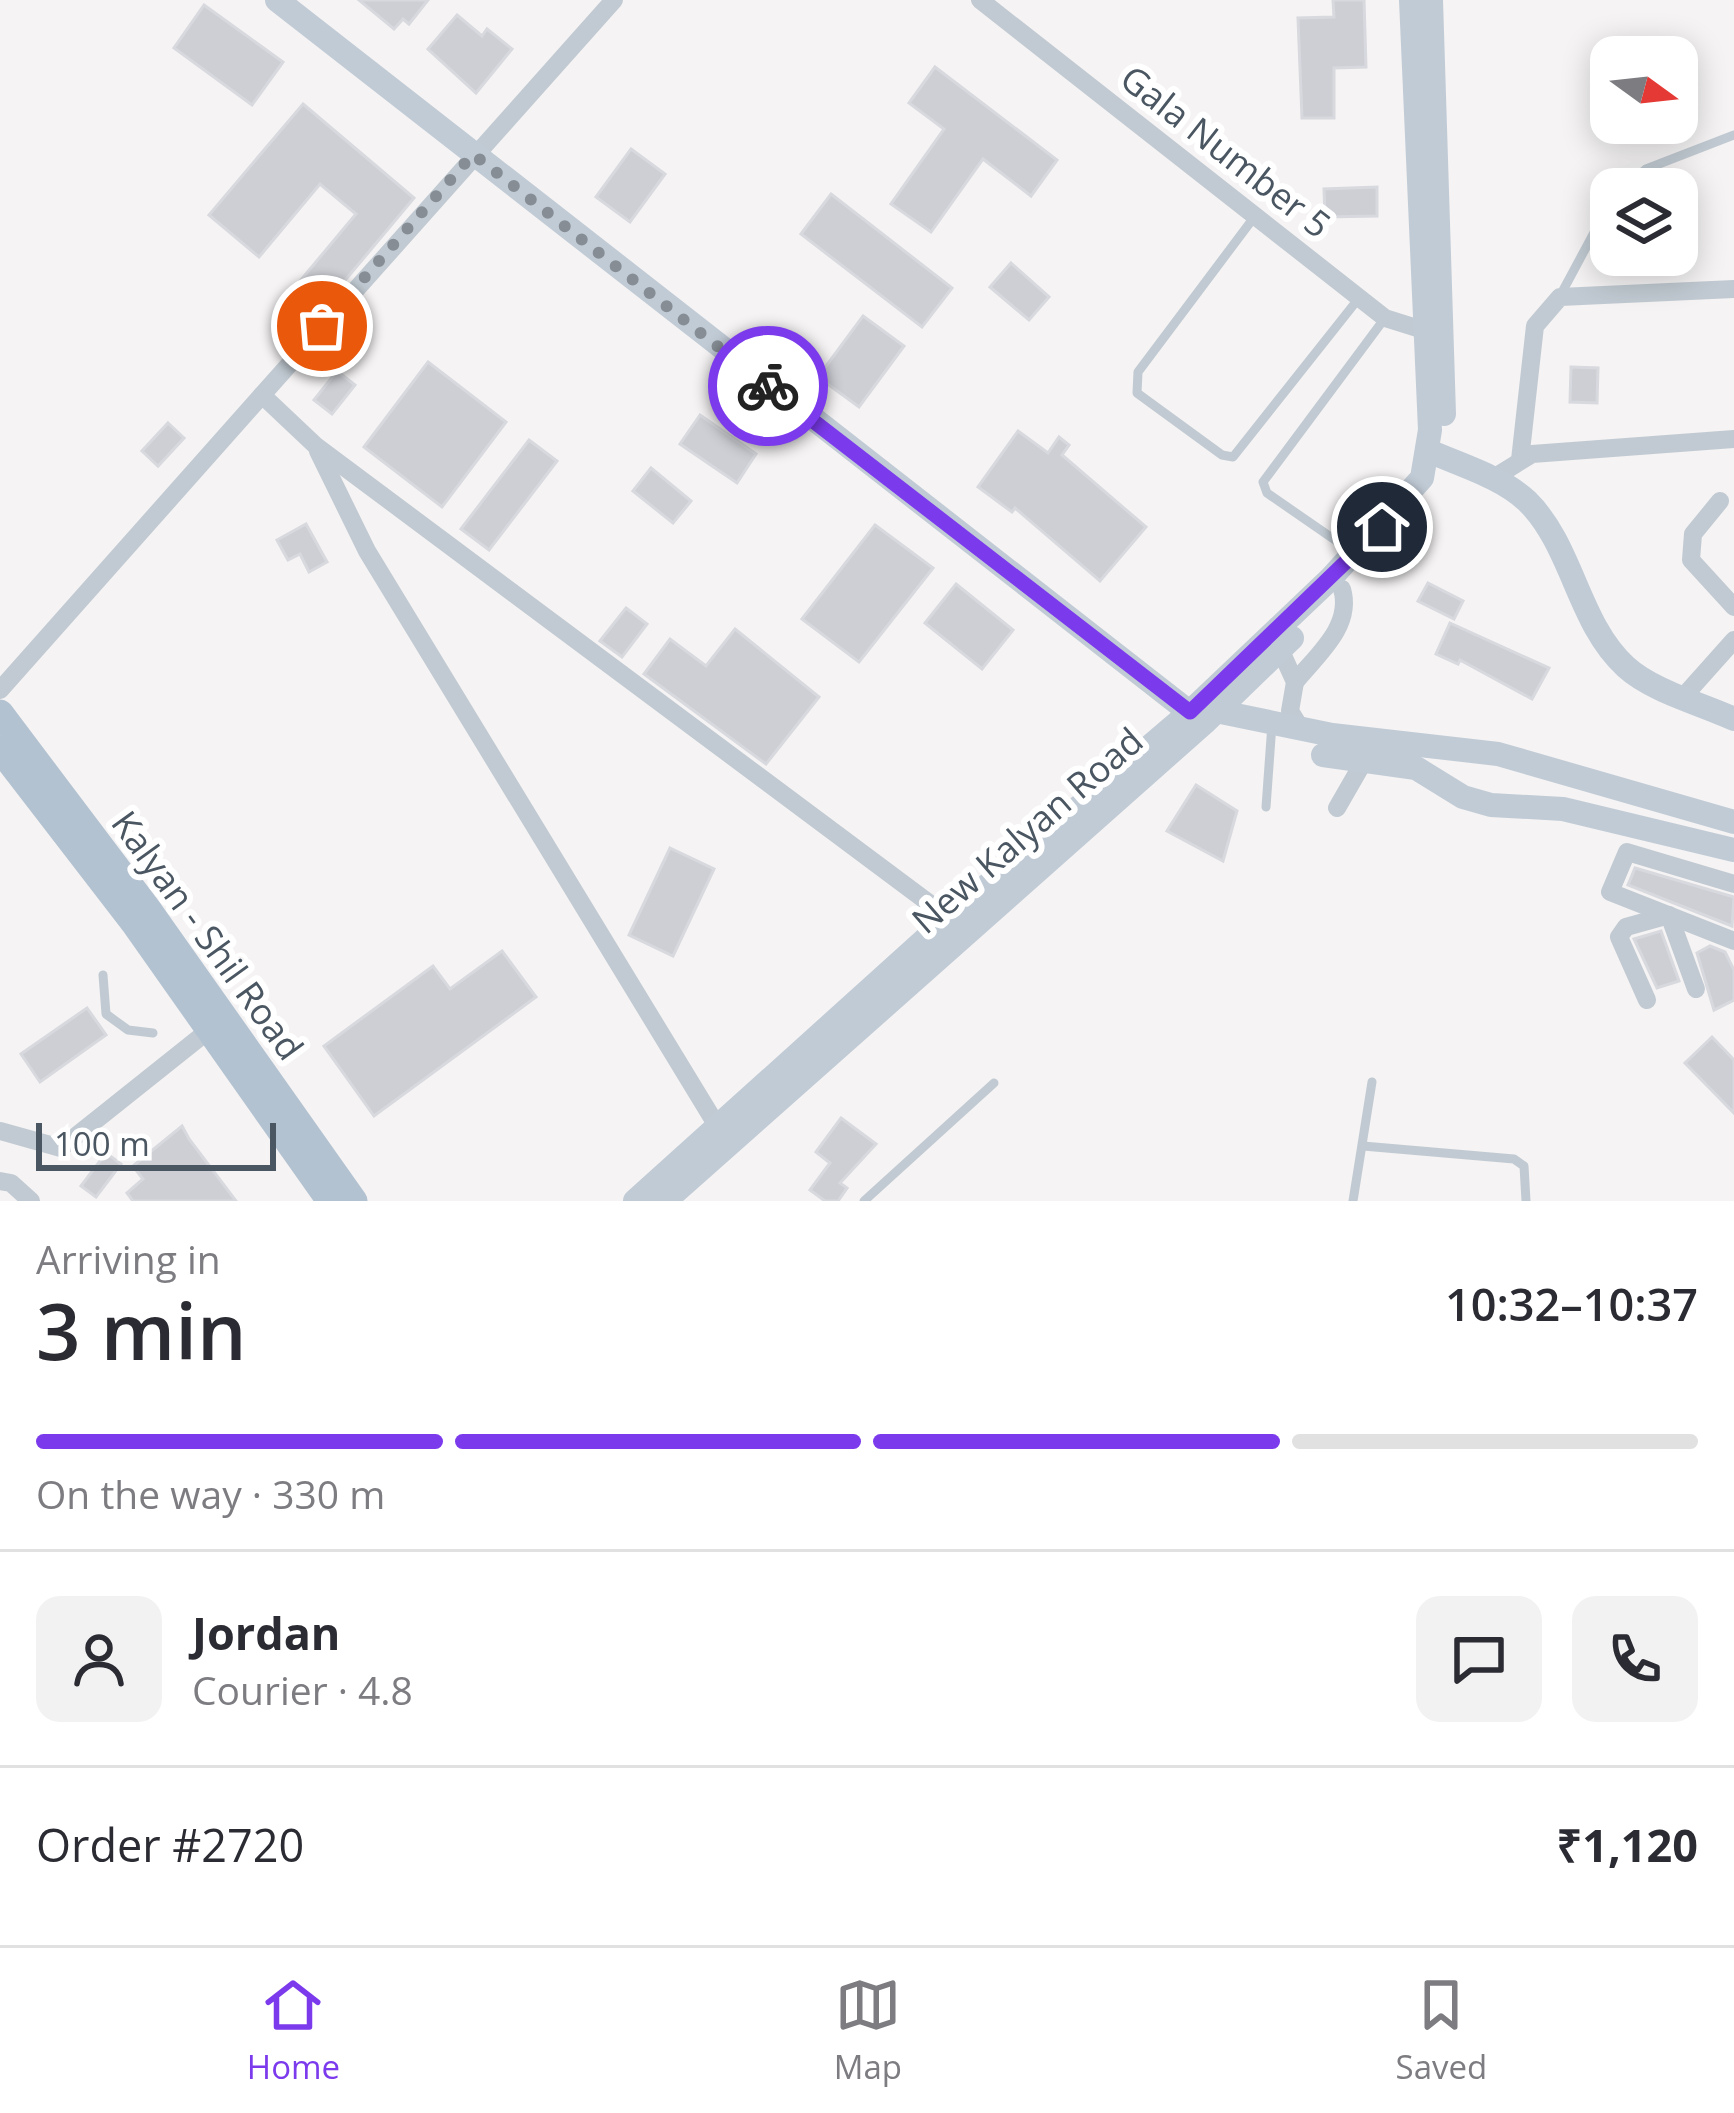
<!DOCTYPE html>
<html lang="en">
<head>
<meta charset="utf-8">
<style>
  :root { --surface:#fff; --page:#f2f2f3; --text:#2b2b33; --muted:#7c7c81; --line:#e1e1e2; --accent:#7c3aed }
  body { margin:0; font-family:"Open Sans",sans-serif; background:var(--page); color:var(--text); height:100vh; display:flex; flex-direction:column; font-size:45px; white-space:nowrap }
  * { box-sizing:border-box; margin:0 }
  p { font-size:39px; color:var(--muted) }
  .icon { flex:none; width:66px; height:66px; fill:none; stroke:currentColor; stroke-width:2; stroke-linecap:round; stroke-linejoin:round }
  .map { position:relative; height:1201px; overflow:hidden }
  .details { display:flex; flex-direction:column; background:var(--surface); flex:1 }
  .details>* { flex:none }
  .needle { width:78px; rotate:105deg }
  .tools { position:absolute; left:1590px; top:36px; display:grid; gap:24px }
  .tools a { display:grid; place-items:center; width:108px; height:108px; border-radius:24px; background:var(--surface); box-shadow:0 6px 30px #0003; font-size:60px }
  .scale { position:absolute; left:36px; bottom:30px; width:240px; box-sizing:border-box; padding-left:12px; border:6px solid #4a5661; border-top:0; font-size:33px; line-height:42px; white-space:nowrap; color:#4a5661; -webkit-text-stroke:9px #fff; paint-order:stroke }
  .pin { position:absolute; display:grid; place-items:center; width:102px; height:102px; color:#fff; margin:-51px; border:6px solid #fff; border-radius:50%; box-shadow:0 3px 12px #0007 }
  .courier { position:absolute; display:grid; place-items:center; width:120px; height:120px; margin:-60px; border:9px solid #7c3aed; border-radius:50%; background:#fff; color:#222; box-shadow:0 3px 15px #0007 }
  .head em { font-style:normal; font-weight:600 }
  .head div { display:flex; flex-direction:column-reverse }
  .head { display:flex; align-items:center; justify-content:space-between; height:204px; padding:0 36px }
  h1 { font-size:78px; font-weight:600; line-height:90px }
  .bar { display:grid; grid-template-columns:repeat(4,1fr); gap:18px 12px; align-content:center; height:144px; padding:0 36px }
  .bar i { height:15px; border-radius:9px; background:var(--line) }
  .bar .selected { background:var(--accent) }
  .bar p { grid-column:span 4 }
  .line { display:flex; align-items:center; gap:30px; padding:0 36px; border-top:3px solid var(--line) }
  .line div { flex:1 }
  .round { display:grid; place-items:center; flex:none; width:126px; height:126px; border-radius:24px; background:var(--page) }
  .menu { display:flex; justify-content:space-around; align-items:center; height:168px; border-top:3px solid var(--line); background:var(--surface); font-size:33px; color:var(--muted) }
  .menu a { display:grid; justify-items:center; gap:6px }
  .menu .selected { color:var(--accent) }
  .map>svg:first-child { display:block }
</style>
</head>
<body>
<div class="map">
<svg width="1734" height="1201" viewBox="0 0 1734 1201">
  <rect width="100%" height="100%" fill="#f5f3f3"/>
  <g fill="#cdcfd5" stroke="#d7d9de" stroke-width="3">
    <path d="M 359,0 L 428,0 L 409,24 L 403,19 L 394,29 Z"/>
    <path d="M 1333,0 L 1364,0 L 1366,67 L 1334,68 L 1334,118 L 1302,118 L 1298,18 L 1334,17 Z"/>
    <path d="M 204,5 L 283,62 L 252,105 L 174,48 Z"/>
    <path d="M 457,15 L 482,36 L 487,29 L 512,49 L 476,93 L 428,49 Z"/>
    <path d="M 935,67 L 1057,160 L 1031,196 L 983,159 L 931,232 L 891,204 L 944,129 L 909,103 Z"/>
    <path d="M 303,104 L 414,198 L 321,309 L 295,287 L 356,214 L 320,184 L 259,257 L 209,215 Z"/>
    <path d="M 631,149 L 665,174 L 630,222 L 596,197 Z"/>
    <path d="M 1377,187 L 1377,216 L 1325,217 L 1324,189 Z"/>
    <path d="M 831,194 L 952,288 L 922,327 L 801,234 Z"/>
    <path d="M 1011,263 L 1049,297 L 1029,320 L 990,287 Z"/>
    <path d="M 863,316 L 904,346 L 859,407 L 818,377 Z"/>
    <path d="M 428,362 L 506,422 L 442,507 L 364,447 Z"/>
    <path d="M 1571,367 L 1598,368 L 1597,403 L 1570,402 Z"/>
    <path d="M 337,371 L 355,385 L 332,414 L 314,400 Z"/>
    <path d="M 700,415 L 756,454 L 737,483 L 680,444 Z"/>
    <path d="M 168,423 L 184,438 L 158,466 L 142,451 Z"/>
    <path d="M 1018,431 L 1048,453 L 1059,437 L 1069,445 L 1062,455 L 1146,527 L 1100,581 L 1015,508 L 1012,512 L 978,487 Z"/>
    <path d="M 529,440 L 557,461 L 489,550 L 461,529 Z"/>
    <path d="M 651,468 L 691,501 L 673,523 L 633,491 Z"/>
    <path d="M 306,524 L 327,562 L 309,572 L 300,554 L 288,560 L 277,540 Z"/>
    <path d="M 875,525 L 933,568 L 859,662 L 802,619 Z"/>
    <path d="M 1428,583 L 1463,601 L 1454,619 L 1418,601 Z"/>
    <path d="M 956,584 L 1013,630 L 982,669 L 925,623 Z"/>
    <path d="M 626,608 L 647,624 L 622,657 L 600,641 Z"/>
    <path d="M 1450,623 L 1549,668 L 1532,699 L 1460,660 L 1458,664 L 1436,654 Z"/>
    <path d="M 735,629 L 819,697 L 766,764 L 644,674 L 670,639 L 706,666 Z"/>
    <path d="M 1196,785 L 1237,811 L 1223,861 L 1167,831 Z"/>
    <path d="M 670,848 L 714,869 L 673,956 L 629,935 Z"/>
    <path d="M 1635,868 L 1734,897 L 1732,926 L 1628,885 Z"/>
    <path d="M 1661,931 L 1679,981 L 1657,988 L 1634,939 Z"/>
    <path d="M 1710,946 L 1725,952 L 1734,970 L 1734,1000 L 1714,1010 L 1697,953 Z"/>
    <path d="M 502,951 L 536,997 L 374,1116 L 324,1046 L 433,966 L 450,989 Z"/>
    <path d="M 87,1008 L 106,1035 L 40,1082 L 21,1054 Z"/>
    <path d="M 1712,1037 L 1734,1060 L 1734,1113 L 1685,1063 Z"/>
    <path d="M 841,1118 L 876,1144 L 840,1183 L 847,1188 L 838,1201 L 825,1201 L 810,1190 L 830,1163 L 816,1152 Z"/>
    <path d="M 182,1126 L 189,1139 L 236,1201 L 133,1201 L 127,1193 L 143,1179 L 133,1166 Z"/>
    <path d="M 106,1153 L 121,1164 L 96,1197 L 81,1186 Z"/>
  </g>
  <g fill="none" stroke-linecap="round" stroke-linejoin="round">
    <g stroke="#c1cad2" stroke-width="9">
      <path d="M 1623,189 L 1646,169 L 1734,135"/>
      <path d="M 1255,216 L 1138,372 L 1137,393 L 1222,455 L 1233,457 L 1359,298"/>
      <path d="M 1560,296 L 1611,201"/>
      <path d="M 1351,551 L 1267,493 L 1263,482 L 1385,318"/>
      <path d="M 1266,807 L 1272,724"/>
      <path d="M 103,975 L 106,1014 L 128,1030 L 153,1033"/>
      <path d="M 1363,1146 L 1514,1159 L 1524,1166 L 1526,1201"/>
      <path d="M 864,1201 L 994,1083"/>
      <path d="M 1353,1201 L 1372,1082"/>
    </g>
    <g stroke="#c1cad2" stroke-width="18">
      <path d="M 614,0 L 262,395 L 316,446 L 949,918"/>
      <path d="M 980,0 L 1385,318 L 1436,334"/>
      <path d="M 318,451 L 367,551 L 722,1134"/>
      <path d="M 1520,460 L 1535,326 L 1560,297 L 1734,289"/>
      <path d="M 1492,479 L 1532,454 L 1734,439"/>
      <path d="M 1720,501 L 1693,534 L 1691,560 L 1734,607"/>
      <path d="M 1280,649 L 1295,682 L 1290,711 L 1301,729"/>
      <path d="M 1295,682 C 1317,655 1353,626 1342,589"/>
      <path d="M 0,690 L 262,395"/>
      <path d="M 1684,696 L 1734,640"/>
      <path d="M 1337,808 L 1364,761"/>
      <path d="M 1734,884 L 1627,852 L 1610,892 L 1734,941"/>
      <path d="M 1647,1000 L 1619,937 L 1626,927 L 1669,915 L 1696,989"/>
      <path d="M 0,1131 L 61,1148 L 209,1030"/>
      <path d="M 0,1181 L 11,1183 L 31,1201"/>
    </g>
    <g stroke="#c1cbd6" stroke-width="24">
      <path d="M 277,0 L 1202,722"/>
      <path d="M 1431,0 L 1444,414"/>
      <path d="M 1429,451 C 1460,465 1502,477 1527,501 C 1573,546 1578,624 1626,667 C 1652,691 1702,704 1734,719"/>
      <path d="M 1216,711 L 1332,735 L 1498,754 L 1734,822"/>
      <path d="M 1323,755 L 1416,768 L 1463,797 L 1491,805 L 1563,809 L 1734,850"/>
      <path d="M 635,1201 L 949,918 L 1190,712 L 1330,579 L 1422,478 L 1430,430 L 1411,0"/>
      <path d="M 665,1201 L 1204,723 L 1292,638"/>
    </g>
    <g stroke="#b3c2d1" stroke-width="27">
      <path d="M 0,713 L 150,912 L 354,1201"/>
      <path d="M 0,749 L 134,923 L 330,1201"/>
    </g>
  </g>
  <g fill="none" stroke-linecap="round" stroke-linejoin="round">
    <path stroke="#868d94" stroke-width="12" stroke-dasharray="0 21.6" d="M 322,326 L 473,154 L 768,386"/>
    <path stroke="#7c3aed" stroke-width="15" d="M 768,386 L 1190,712 L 1382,527"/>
  </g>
  <g text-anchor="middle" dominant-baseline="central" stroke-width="12" stroke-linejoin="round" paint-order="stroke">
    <g font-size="36" fill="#4a5661" stroke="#fff">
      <text transform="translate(1226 151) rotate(38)">Gala Number 5</text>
      <text transform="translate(1027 830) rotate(-41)">New Kalyan Road</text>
      <text transform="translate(208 935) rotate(54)">Kalyan - Shil Road</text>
    </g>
  </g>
</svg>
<div class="tools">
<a><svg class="needle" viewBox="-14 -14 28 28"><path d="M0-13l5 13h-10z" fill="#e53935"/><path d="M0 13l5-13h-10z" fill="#7c7c81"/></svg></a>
<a><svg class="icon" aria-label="layers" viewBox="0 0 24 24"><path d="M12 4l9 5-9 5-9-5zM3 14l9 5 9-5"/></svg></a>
</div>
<div class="scale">100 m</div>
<div class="pin" style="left:322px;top:326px;background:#ea580c"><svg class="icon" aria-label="bag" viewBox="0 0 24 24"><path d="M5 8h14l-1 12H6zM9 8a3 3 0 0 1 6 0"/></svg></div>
<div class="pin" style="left:1382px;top:527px;background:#1f2937"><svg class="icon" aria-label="home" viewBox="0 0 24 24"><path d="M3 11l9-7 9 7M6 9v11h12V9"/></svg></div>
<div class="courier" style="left:768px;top:386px"><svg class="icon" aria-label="bike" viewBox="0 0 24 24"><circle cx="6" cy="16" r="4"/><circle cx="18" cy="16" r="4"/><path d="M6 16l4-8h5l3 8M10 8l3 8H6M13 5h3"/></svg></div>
</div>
<section class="details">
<div class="head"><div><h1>3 min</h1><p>Arriving in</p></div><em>10:32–10:37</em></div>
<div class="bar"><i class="selected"></i><i class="selected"></i><i class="selected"></i><i></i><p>On the way · 330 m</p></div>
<div class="line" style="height:216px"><a class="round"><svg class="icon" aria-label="person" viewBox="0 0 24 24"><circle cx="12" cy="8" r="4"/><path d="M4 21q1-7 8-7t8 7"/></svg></a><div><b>Jordan</b><p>Courier · 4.8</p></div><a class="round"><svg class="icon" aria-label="chat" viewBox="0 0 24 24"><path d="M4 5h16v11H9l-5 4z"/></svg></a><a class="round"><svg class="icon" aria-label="phone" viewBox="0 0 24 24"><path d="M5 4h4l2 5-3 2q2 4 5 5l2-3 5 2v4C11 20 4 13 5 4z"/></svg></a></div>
<div class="line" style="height:156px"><div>Order #2720</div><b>₹1,120</b></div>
</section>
<nav class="menu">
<a class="selected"><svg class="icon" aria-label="home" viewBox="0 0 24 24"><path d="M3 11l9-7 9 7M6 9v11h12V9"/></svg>Home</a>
<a><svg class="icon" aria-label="map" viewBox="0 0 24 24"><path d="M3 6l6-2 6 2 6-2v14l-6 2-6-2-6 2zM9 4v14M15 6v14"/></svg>Map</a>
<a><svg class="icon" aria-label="saved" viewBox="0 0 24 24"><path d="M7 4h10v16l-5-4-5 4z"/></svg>Saved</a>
</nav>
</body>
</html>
